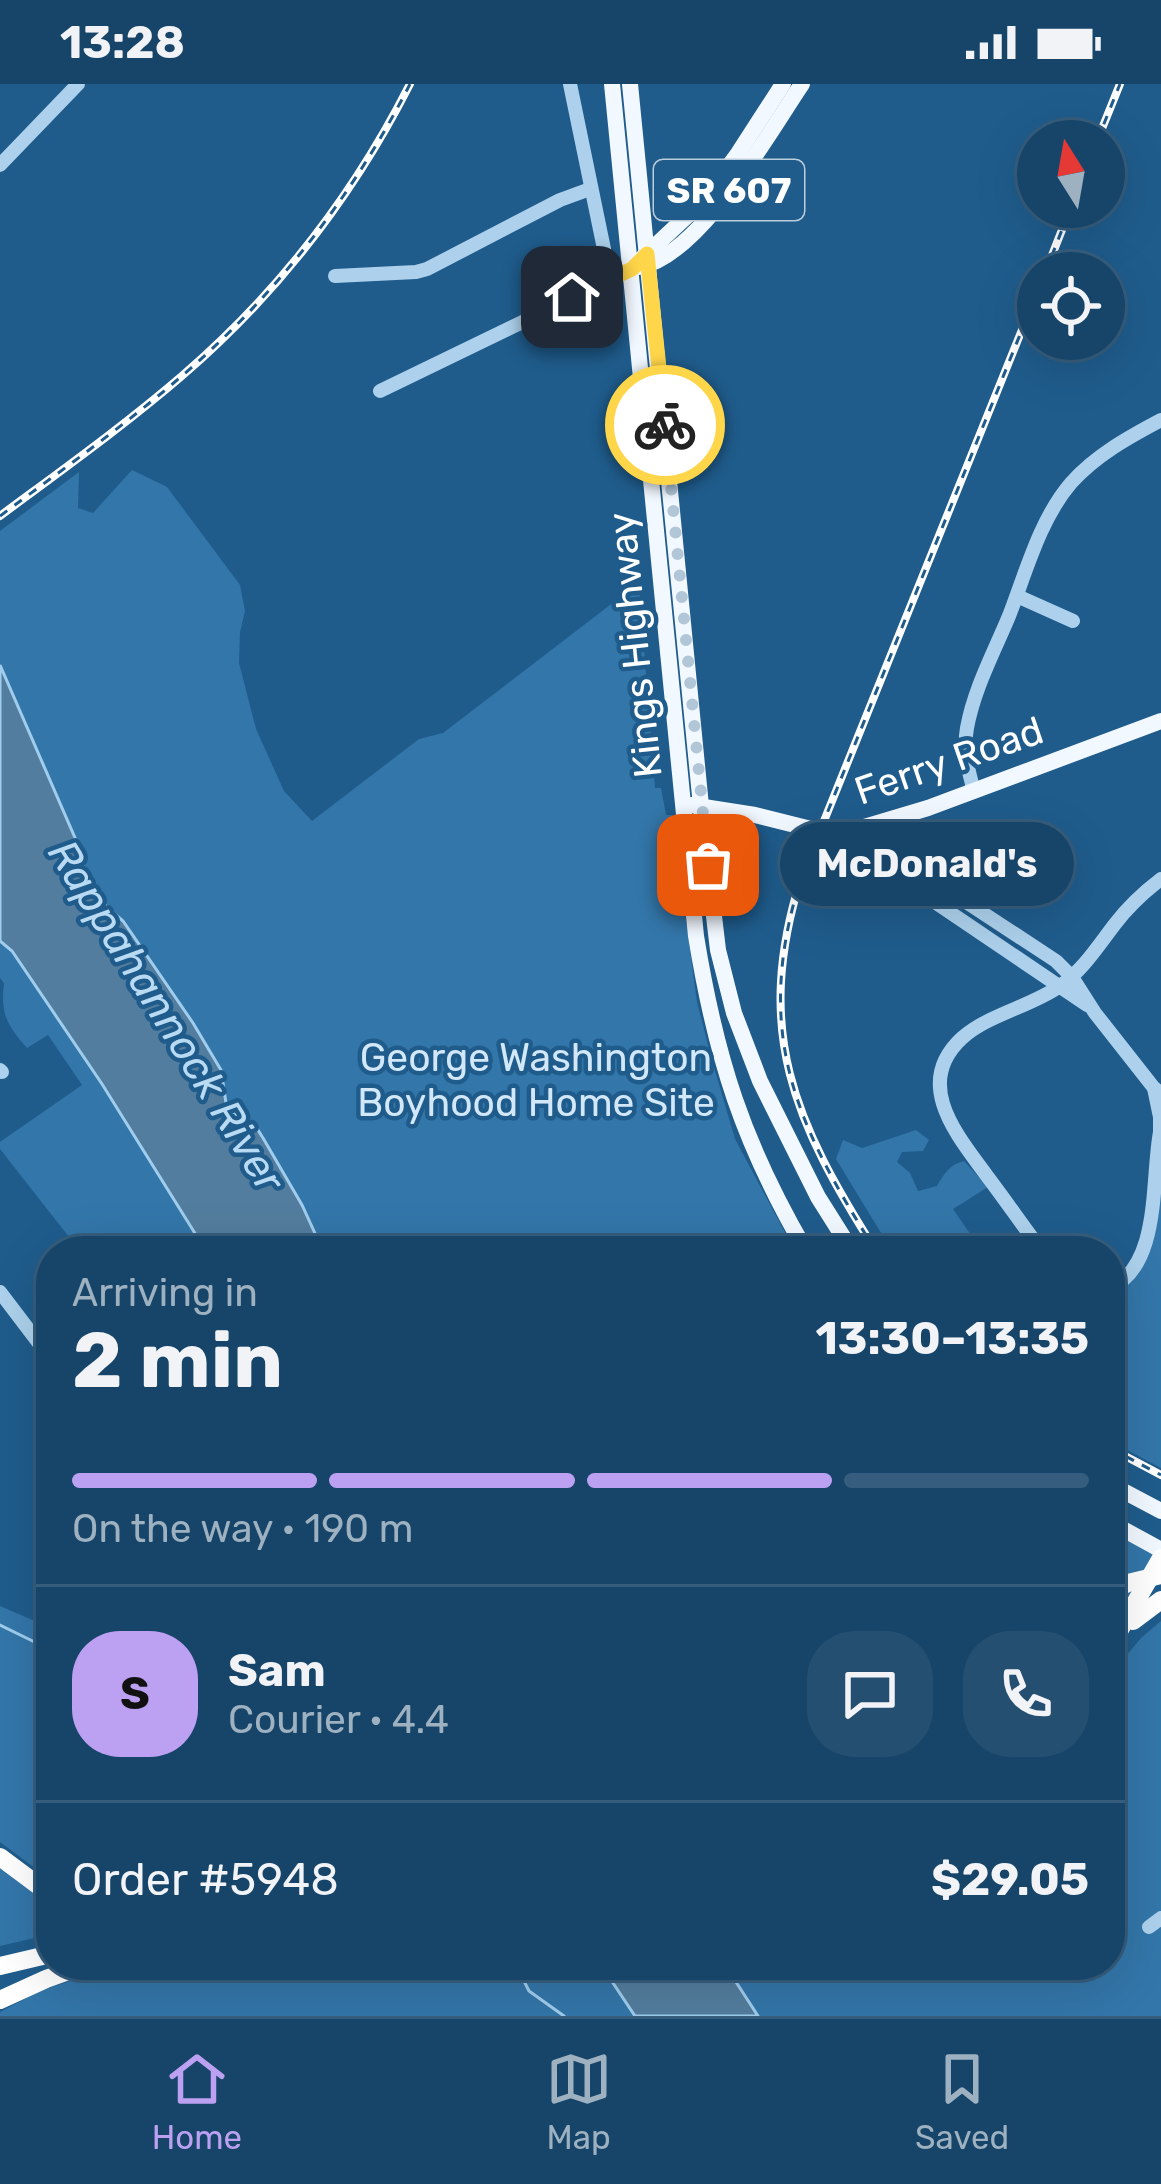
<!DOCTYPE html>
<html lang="en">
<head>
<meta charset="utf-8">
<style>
  :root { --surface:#174569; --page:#244f71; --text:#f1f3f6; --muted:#9eb1c0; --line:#365d7d; --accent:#bca0f2 }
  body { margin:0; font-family:Rubik,sans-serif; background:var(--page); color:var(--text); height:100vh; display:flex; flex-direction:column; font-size:45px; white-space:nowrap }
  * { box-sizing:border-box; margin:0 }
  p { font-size:39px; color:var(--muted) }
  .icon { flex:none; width:66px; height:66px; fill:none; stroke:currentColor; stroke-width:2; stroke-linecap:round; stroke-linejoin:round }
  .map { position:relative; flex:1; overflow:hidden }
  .sheet { position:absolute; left:36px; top:1152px; width:1089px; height:744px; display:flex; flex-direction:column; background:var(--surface); border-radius:48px; box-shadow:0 12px 48px #0002,0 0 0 3px var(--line) }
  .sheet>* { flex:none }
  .needle { width:78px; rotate:349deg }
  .controls { position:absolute; left:1017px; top:36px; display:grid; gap:24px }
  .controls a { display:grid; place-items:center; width:108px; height:108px; border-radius:50%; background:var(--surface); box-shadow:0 12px 48px #0002,0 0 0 3px var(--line); font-size:60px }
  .pin { position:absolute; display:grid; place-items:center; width:102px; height:102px; color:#fff; margin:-51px; border-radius:24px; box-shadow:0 6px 18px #0006 }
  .courier { position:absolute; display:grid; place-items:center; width:120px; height:120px; margin:-60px; border:9px solid #ffd54a; border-radius:50%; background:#fff; color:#222; box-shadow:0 3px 15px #0007 }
  .bubble { position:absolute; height:84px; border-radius:42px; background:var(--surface); box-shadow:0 12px 48px #0002,0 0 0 3px var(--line); font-size:39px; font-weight:700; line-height:84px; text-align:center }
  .head em { font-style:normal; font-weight:700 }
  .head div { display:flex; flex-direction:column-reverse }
  .head { display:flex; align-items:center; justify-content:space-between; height:204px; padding:0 36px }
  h1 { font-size:78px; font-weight:700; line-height:90px }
  .bar { display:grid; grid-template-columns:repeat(4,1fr); gap:18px 12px; align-content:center; height:144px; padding:0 36px }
  .bar i { height:15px; border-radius:9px; background:var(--line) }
  .bar .active { background:var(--accent) }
  .bar p { grid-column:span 4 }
  .line { display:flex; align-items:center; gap:30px; padding:0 36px; border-top:3px solid var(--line) }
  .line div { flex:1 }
  .round { display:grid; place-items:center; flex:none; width:126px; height:126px; border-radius:48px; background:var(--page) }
  .status { display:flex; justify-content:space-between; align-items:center; height:84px; padding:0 60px; background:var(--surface); direction:ltr }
  .status svg { height:33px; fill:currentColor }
  .tabs { display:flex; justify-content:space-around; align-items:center; height:168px; border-top:3px solid var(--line); background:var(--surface); font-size:33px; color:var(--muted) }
  .tabs a { display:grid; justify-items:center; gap:6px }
  .tabs .active { color:var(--accent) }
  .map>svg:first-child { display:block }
</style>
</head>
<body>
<div class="status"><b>13:28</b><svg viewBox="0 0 49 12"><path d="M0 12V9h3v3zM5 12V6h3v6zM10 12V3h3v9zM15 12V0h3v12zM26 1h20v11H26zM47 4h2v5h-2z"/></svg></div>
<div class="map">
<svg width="1161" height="1932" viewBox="0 0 1161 1932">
  <rect width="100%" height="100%" fill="#1f5c8c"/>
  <g fill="#3376a9">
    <path d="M 132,386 L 167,403 L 240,501 L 245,527 L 240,548 L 239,579 L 256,645 L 284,707 L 312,737 L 419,655 L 443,649 L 623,511 L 639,502 L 655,704 L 661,704 L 666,731 L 672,731 L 697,918 L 711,973 L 735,1055 L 795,1167 L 323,1167 L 302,1121 L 263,1054 L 256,1043 L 238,1033 L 226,1019 L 123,837 C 100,818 86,801 82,770 L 0,581 L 0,447 L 79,388 L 78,424 L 93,429 Z"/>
    <path d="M 0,857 L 12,867 L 102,1000 L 206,1167 L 80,1167 L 0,1065 L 0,1058 L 82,1001 L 48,951 L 27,964 C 8,942 0,931 4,899 L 0,894 Z"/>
    <path d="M 916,1046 L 929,1056 L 923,1067 L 902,1068 L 897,1078 L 910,1089 L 918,1107 L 937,1102 C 944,1090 950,1080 964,1077 L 988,1103 L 953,1125 L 973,1154 L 958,1167 L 892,1167 L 836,1075 L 843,1056 L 862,1064 Z"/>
    <path d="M 1161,1061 L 1161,1384 L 1110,1357 L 1110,1275 L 1114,1273 L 1110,1255 L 1110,1206 L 1130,1198 Z"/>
    <path d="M 1110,1447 L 1156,1471 L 1119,1535 L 1118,1467 Z"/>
    <path d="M 0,1522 L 51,1544 L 51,1796 L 0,1758 Z"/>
    <path d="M 1161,1537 L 1161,1932 L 758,1932 L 725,1881 L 1110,1881 L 1110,1591 L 1141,1554 Z"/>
    <path d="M 0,1784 L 51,1822 L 51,1850 L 0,1862 Z"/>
    <path d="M 118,1881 L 601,1881 L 635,1932 L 0,1932 L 0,1928 L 40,1907 Z"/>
  </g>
  <g fill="#537d9e" stroke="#a0cded" stroke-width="3">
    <path d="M 0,581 L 82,770 L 84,788 L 99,816 L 123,837 L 193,939 L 221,986 L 226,1019 L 238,1033 L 256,1043 L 263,1054 L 302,1121 L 323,1167 L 206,1167 L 102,1000 L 12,867 L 0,857 Z"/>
    <path d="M 601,1881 L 725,1881 L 758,1932 L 635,1932 Z"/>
  </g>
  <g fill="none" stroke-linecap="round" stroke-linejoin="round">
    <g stroke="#a0cded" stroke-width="3">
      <path d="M 0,1541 L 51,1566"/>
      <path d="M 516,1881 L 529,1907 L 564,1932"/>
    </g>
    <g stroke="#add1ec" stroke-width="14">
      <path d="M 570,0 L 610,194"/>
      <path d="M 0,81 L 78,0"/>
      <path d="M 335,192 L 416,188 L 427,185 L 560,116 L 590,105"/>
      <path d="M 380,307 L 632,185"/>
      <path d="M 1017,512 L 1073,537"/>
      <path d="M 974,707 C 968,686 963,666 967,644 C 974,605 994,568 1009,532 C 1026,488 1040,435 1071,399 C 1096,371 1129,353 1161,336"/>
      <path d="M 874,741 L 878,755 L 887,766 L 1056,877 L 1072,893 L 1095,929 L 1154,1004 L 1161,1009"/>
      <path d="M 845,747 L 846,758 L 1087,921"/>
      <path d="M 0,986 L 2,988"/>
      <path d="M 1042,1167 C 1023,1142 1006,1117 987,1092 C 958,1052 912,1000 962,954 C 989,930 1030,923 1060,902 C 1083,886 1098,862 1115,840 C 1128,823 1144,808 1161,795"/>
      <path d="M 1110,1204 C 1161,1182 1151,1096 1160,1048 L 1160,1033 L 1154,1004"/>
      <path d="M 0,1208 L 51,1275"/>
      <path d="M 1149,1843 L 1161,1834"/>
    </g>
    <g stroke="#f2f8ff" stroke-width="16">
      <path d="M 612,0 L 696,852 C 716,975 743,1059 806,1167"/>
      <path d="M 630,0 L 701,722 L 718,866 L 734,929 L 760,997 L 818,1113 L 852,1167"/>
      <path d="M 641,175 L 702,118 L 737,71 L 783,0"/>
      <path d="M 639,183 C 700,172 768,50 802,0"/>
      <path d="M 691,721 L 755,731 L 819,747 L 861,744 L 928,724 L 1161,637"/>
      <path d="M 1110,1400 L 1161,1427"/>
      <path d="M 1110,1438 L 1161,1466"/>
    </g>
    <g stroke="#fff" stroke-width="18">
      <path d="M 1110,1462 C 1121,1488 1122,1514 1110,1539"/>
      <path d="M 1133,1537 L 1161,1516"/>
      <path d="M 1110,1563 L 1161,1474"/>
      <path d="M 0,1773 L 51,1811"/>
      <path d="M 0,1882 L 51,1870"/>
      <path d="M 0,1916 L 46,1895 L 85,1881"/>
    </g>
    <g stroke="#fff" stroke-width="8">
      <g id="rail">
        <path d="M 1097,57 L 1120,0"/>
        <path d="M 1045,189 L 1071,123"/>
        <path d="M 0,432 C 62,386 125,341 183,291 C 277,210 354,110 410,0"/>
        <path d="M 876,1167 C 794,1038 753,947 801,794 L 1038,206"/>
        <path d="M 1110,1364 L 1161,1391"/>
      </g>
    </g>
    <use href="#rail" stroke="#1f5c8c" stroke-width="3" stroke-dasharray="9" stroke-linecap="butt"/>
    <path stroke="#fff" stroke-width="18" d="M 1110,1508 L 1128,1499 L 1161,1491"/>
  </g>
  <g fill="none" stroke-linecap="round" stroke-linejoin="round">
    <path stroke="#b1c6d7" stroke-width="12" stroke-dasharray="0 21.6" d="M 665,341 L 708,781"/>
    <path stroke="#ffd54a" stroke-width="15" d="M 572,213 L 632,185 L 647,170 L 665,341"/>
  </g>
  <g text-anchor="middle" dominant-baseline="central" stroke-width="9" stroke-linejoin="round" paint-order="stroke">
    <rect fill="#1f5c8c" stroke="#bccedc" stroke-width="3" x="654" y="76" width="150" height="60" rx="9"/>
    <g font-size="36" font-weight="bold" fill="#fff">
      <text x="729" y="106">SR 607</text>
    </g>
    <g font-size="39" fill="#fff" stroke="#1f5c8c">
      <text transform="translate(635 561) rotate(-96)">Kings Highway</text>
      <text transform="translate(949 677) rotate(-19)">Ferry Road</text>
    </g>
    <g font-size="39" fill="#d2e8f9" stroke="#1f5c8c">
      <text x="536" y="974">George Washington<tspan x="536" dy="45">Boyhood Home Site</tspan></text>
    </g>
    <g font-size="42" font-style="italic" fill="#b9daf3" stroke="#1f5c8c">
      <text transform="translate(166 932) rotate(58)">Rappahannock River</text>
    </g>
  </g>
</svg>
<div class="controls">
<a><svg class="needle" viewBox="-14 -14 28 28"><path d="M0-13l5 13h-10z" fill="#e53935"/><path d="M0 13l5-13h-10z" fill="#9eb1c0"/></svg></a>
<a><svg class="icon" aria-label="locate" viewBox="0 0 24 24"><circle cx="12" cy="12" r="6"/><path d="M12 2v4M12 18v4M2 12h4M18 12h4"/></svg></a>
</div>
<div class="pin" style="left:708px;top:781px;background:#ea580c"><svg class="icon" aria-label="bag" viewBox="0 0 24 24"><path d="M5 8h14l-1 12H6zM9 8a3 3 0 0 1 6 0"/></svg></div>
<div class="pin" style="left:572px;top:213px;background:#1f2937"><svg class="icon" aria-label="home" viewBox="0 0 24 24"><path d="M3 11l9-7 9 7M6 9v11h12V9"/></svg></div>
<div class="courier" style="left:665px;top:341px"><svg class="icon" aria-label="bike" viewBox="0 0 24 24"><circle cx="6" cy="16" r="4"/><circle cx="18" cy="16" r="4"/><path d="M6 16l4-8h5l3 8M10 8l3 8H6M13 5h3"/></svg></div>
<div class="bubble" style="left:780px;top:738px;width:294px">McDonald's</div>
<section class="sheet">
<div class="head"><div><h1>2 min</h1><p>Arriving in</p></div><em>13:30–13:35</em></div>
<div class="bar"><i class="active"></i><i class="active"></i><i class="active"></i><i></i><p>On the way · 190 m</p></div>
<div class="line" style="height:216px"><b class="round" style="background:var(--accent);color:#111">S</b><div><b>Sam</b><p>Courier · 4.4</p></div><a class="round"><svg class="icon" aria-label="chat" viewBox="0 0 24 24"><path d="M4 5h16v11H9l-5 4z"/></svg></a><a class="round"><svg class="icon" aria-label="phone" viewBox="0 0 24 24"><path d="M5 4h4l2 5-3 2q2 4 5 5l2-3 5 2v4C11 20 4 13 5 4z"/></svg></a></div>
<div class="line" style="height:156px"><div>Order #5948</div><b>$29.05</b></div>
</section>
</div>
<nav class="tabs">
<a class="active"><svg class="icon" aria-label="home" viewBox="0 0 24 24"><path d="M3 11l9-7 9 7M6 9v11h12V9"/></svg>Home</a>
<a><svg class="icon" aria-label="map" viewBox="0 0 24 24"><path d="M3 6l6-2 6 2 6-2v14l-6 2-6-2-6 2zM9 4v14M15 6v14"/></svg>Map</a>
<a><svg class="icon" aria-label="saved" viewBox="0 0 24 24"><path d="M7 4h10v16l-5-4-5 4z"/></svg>Saved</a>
</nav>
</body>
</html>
